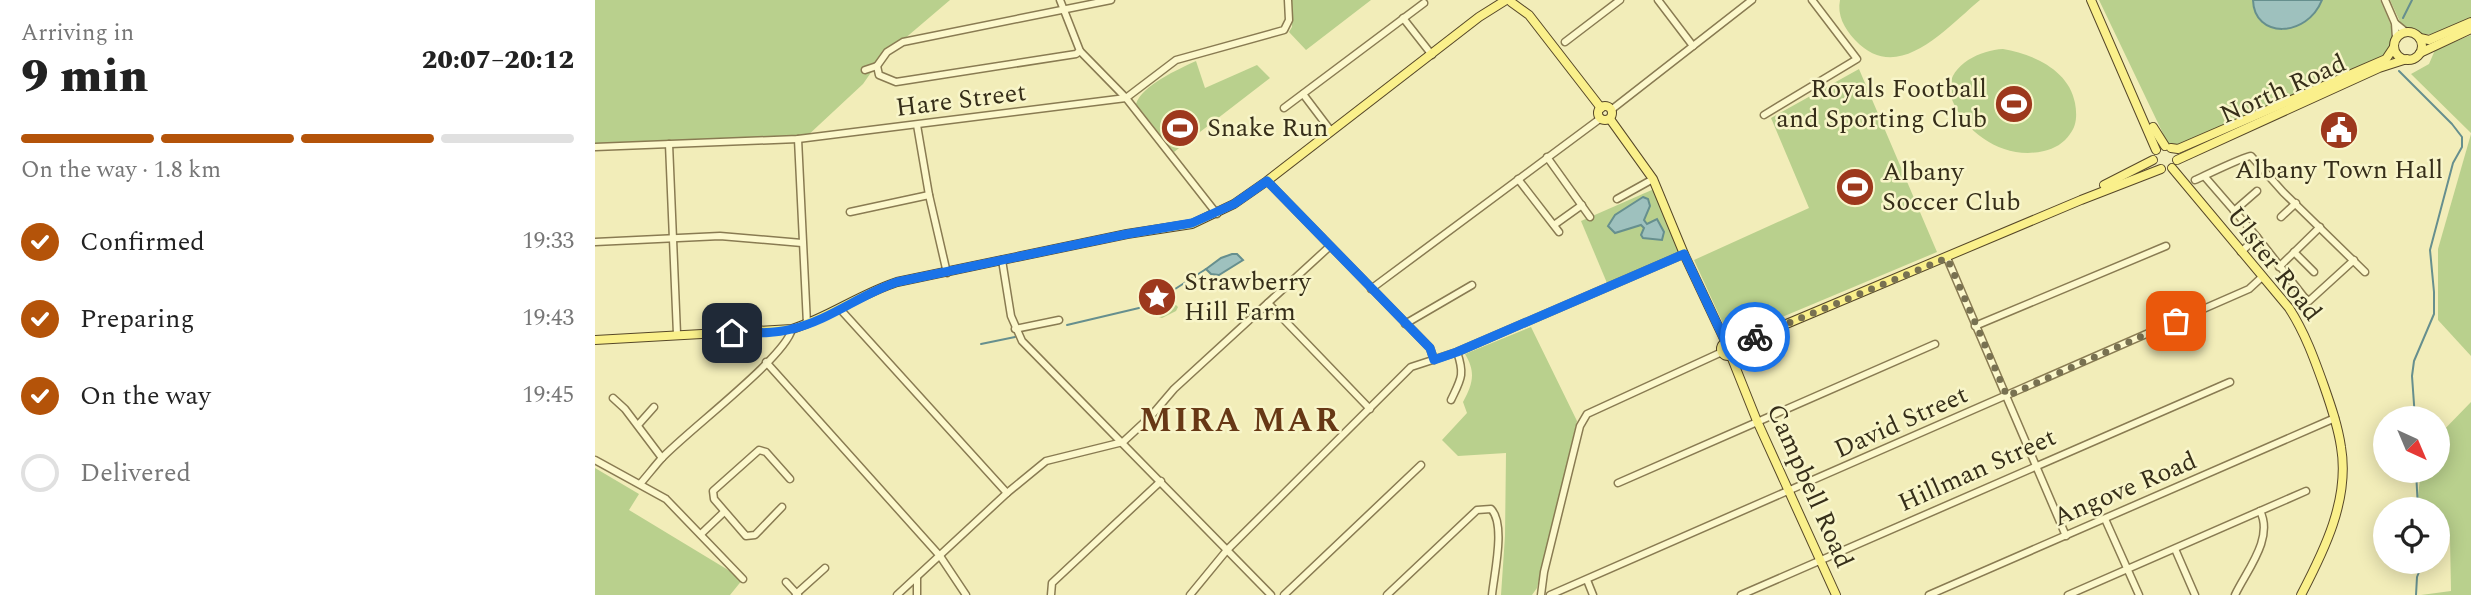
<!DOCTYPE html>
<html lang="en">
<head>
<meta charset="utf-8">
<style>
  :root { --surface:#fff; --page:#f6f6f6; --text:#222; --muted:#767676; --line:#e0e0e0; --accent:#b45309 }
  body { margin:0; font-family:Spectral,serif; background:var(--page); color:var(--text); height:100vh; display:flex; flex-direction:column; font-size:26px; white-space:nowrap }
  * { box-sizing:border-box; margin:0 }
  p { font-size:23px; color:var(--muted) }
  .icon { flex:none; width:38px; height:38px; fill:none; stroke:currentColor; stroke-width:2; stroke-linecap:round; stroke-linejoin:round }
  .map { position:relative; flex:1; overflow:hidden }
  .sheet { display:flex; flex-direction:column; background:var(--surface); width:595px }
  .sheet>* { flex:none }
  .needle { width:46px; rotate:136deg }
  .controls { position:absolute; left:1778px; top:406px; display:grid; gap:14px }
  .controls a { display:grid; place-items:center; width:77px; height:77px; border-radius:50%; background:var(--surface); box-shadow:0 4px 18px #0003; font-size:35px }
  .pin { position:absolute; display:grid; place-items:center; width:60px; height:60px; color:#fff; margin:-30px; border-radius:14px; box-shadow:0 4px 10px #0006 }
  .courier { position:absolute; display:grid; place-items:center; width:70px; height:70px; margin:-35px; border:5px solid #1a73e8; border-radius:50%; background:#fff; color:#222; box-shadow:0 2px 9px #0007 }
  .head em { font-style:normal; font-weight:800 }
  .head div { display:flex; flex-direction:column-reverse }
  .head { display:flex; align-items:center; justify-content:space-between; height:119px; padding:0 21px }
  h1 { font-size:46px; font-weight:800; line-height:52px }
  .bar { display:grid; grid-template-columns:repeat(4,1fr); gap:10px 7px; align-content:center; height:84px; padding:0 21px }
  .bar i { height:9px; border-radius:5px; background:var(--line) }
  .bar .on { background:var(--accent) }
  .bar p { grid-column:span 4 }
  ol { padding:0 21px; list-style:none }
  li { display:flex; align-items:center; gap:21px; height:77px }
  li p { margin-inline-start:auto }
  li .icon { padding:7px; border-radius:50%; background:var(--accent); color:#fff; stroke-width:4 }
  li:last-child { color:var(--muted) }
  li i { width:38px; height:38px; border:4px solid var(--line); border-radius:50% }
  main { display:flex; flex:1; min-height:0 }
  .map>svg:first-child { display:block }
</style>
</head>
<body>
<main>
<section class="sheet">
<div class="head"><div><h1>9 min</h1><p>Arriving in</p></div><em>20:07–20:12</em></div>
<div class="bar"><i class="on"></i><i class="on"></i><i class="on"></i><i></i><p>On the way · 1.8 km</p></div>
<ol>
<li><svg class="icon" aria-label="check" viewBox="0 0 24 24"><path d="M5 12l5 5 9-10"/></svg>Confirmed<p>19:33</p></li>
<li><svg class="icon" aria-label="check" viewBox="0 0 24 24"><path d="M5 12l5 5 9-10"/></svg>Preparing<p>19:43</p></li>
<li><svg class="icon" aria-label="check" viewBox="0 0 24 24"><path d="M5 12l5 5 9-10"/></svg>On the way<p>19:45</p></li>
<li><i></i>Delivered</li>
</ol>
</section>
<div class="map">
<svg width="1876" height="595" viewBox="0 0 1876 595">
  <rect width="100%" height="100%" fill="#f2edb9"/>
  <g fill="#b9d08d">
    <path d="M 0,0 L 355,0 L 308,40 L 291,51 L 268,84 L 210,138 L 0,145 Z"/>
    <path d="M 697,0 L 776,0 L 711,50 L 694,32 L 697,27 Z"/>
    <path d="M 1245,0 L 1385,0 C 1351,28 1303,86 1260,40 C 1249,28 1242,15 1245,0 Z"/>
    <path d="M 1504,0 L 1785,0 C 1795,23 1805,35 1788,57 L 1589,143 L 1574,146 Z"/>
    <path d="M 1795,0 L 1876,0 L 1876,19 C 1846,32 1837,42 1807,26 Z"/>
    <path d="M 1876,35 L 1876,133 L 1816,74 L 1834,64 L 1840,50 Z"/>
    <path d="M 1408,49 C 1438,54 1474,70 1480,103 C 1482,114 1482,125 1475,134 C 1469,143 1459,149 1449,151 C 1411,160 1373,136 1358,102 C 1344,70 1382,50 1408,49 Z"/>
    <path d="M 601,61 L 610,88 L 662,65 L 675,78 L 579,152 L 541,104 C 547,85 584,69 601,61 Z"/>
    <path d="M 1264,69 L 1342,252 L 1135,339 L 1099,260 L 1214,208 L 1176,118 Z"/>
    <path d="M 1876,134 L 1876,356 L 1843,320 L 1843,249 Z"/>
    <path d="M 1059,189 L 1084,252 L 1012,283 L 986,221 Z"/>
    <path d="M 581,290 L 578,302 L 569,308 L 581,305 L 583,307 L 581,311 L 567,318 L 551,313 L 550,307 Z"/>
    <path d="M 936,327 L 982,421 L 942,588 L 937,595 L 906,595 L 910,536 L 911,453 L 863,456 L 847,440 L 872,413 L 868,402 C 878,384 881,372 870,354 Z"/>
    <path d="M 1876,402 L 1876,595 L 1826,595 L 1856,591 L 1855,538 L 1843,537 L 1843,509 L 1823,509 L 1822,504 L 1826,471 L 1843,471 L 1843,436 Z"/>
    <path d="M 0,468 L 44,494 L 34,510 L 148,579 L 135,595 L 0,595 Z"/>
  </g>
  <g fill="#9ec1be" stroke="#668f8e" stroke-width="2">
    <path d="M 1658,0 L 1727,0 C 1712,38 1659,39 1658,0 Z"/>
    <path d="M 1048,197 L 1053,199 L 1055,206 L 1049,220 L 1052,224 L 1062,219 L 1069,232 L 1067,240 L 1048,238 L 1046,235 L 1049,228 L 1046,225 L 1020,233 L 1013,226 L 1020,215 Z"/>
    <path d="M 637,254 L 642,254 L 648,260 L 624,275 L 616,274 L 611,269 L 626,258 Z"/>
  </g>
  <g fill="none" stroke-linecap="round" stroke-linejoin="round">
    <g stroke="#668f8e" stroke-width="2">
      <path d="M 1808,18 L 1817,0"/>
      <path d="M 1804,71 L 1857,124 L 1867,137 L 1867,147 L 1858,163 L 1835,250 L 1839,292 L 1839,314 L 1819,361 L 1817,376 L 1820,418"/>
      <path d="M 551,305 L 563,300 L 611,269"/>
      <path d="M 472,325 L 544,308"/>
      <path d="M 386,344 L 420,337"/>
      <path d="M 1821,471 L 1823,509"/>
      <path d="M 1821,595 L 1822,577 L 1828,562"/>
    </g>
    <g stroke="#897b52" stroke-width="9">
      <g id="minor">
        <path d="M 465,0 L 485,51 L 531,98 L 622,214"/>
        <path d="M 1063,0 L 1098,46"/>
        <path d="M 1790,0 L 1800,23 L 1801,38"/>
        <path d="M 808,18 L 837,55"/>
        <path d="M 1800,23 L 1811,32"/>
        <path d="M 970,42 L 1025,0"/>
        <path d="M 282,66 L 292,52 L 308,42 L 516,0"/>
        <path d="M 282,66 L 284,75 L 301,82 L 481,54 L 485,51"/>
        <path d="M 270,70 L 282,66"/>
        <path d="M 708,94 L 736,131"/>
        <path d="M 689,108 L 829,3"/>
        <path d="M 1016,110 L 1157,0"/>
        <path d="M 1169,115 L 1262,59 L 1217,0"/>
        <path d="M 322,125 L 334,195 L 352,273"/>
        <path d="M 203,139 L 212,324"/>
        <path d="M 74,144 L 82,334"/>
        <path d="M 0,147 L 203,139 L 531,98 L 581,60 L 689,30 L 694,20 L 693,0"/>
        <path d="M 952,157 L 995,217"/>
        <path d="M 1610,177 L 1662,237 L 1709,297 L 1714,301 L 1759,260"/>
        <path d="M 923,179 L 964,232"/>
        <path d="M 1600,180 C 1609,176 1650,156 1656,156 L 1688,192 L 1770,272"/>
        <path d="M 672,181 L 835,348 L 839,360"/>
        <path d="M 1022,199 L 1058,179"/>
        <path d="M 1639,211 L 1662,191"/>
        <path d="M 255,212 L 334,195"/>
        <path d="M 1686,217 L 1701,203"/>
        <path d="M 959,225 L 987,205"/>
        <path d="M 0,242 L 125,236 L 207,243"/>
        <path d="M 1646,252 L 1662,237"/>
        <path d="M 1699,252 L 1719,272"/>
        <path d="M 1352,258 L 1471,536"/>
        <path d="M 407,260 L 416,316 L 427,341 L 676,595"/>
        <path d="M 1684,267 L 1725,227"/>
        <path d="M 776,289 L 1006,118"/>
        <path d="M 673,303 L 775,409"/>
        <path d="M 245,309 L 412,493"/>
        <path d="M 810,324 L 877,285"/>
        <path d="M 1380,326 L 1571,246"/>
        <path d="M 420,329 L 464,320"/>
        <path d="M 171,362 L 345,556 L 371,595"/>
        <path d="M 18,398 L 30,409 L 67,458"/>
        <path d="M 856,400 C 866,379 870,375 862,352"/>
        <path d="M 43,425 L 59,407"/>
        <path d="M 0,460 L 71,499 L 148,579"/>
        <path d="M 1023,483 L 1340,344"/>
        <path d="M 45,484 C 52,476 59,467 66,459 C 92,431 190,358 197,329"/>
        <path d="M 187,507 L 160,535 L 151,536 L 119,499 L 118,491 L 164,450 L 171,452 L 195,479"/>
        <path d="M 1510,519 L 1544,595"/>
        <path d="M 106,534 L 129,512"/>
        <path d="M 1580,549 L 1600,595"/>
        <path d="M 322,578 L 322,595"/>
        <path d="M 992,580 L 998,595"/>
        <path d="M 191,582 L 203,595"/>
        <path d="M 201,594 L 230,568"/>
        <path d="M 302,595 L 412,493 L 451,461 L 528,442 L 556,416 L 579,389 L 734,247"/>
        <path d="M 456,595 L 457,583 L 566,481"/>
        <path d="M 595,595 L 632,550 L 816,367 L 862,352 L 1089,254"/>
        <path d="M 689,595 L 826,465"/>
        <path d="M 792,595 L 882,510 L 896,509 C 911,524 899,574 897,595"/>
        <path d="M 946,595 L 949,572 L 985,426 L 992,414 L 1127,352"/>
        <path d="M 955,595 L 1654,289 L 1667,277"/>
        <path d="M 1146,595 L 1635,382"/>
        <path d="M 1334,595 L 1740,418"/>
        <path d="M 1473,595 L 1711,491"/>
        <path d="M 1640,595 C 1652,570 1679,538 1665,511"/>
      </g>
    </g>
    <g stroke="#564728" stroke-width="10">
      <g id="major">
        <path d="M 1496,0 L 1561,150"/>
        <path d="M 916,2 L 934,15 L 1006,108"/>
        <circle cx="1813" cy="46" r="14"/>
        <path d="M 1825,38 L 1834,40 L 1876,22"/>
        <path d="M 1825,53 L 1876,29"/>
        <circle cx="1010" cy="113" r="7"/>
        <path d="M 1015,119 L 1058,179 L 1089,254 L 1131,343"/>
        <path d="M 1558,127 L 1570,146"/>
        <path d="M 1576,148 L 1583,149 L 1791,59 L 1799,47"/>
        <path d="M 1582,160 L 1784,68 L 1812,59"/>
        <path d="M 1577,168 L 1694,308 C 1710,333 1719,358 1729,386 C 1736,406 1743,426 1746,447 C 1755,499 1729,551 1706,595"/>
        <path d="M 1509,185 L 1558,160"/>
        <path d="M 0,340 L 197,329 C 234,317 265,294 302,282 L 532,234 L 597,224 L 639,204 L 672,181 L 884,17 L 911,0"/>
        <circle cx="1133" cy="349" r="7"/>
        <path d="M 1139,346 L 1486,200 L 1566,169"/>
        <path d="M 1136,356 L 1162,421 L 1241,595"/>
      </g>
    </g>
    <use href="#minor" stroke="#fcf8cc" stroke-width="6"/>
    <use href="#major" stroke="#faf08b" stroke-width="8"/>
  </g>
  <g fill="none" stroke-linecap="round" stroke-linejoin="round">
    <path stroke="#787151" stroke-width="7" stroke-dasharray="0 12.6" d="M 1160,337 L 1352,258 L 1412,396 L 1581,321"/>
    <path stroke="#1a73e8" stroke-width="9" d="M 137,333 C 156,333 178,334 197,329 C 235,320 266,294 302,282 L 532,234 L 597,223 L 639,204 L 672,181 L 835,348 L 839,360 L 862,352 L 1089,254 L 1131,343 L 1139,346 L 1160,337"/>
  </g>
  <defs>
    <g id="stadium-disc" transform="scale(2.0125)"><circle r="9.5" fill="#9d381d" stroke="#f8f5c9"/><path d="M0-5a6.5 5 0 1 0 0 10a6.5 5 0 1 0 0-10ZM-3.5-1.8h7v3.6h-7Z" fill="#fff"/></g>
    <g id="civic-disc" transform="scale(2.0125)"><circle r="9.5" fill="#9d381d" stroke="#f8f5c9"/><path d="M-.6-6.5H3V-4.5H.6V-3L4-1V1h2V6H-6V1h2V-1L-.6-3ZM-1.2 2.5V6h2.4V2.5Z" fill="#fff"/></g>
    <g id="sight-disc" transform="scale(2.0125)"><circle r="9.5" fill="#9d381d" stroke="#f8f5c9"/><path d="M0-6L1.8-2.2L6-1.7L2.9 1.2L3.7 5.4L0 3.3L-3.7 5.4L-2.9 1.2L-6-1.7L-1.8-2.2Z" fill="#fff"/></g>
  </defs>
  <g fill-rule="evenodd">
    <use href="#stadium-disc" x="1419" y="104"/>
    <use href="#stadium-disc" x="585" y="128"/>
    <use href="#civic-disc" x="1744" y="130"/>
    <use href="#stadium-disc" x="1260" y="187"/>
    <use href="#sight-disc" x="562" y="297"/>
  </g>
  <g text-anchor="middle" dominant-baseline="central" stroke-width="5" stroke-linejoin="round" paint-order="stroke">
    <g font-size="26" fill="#362e19" stroke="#f8f5c9" text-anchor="start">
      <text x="1392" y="89" text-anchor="end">Royals Football<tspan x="1392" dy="30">and Sporting Club</tspan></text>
      <text x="612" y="128">Snake Run</text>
      <text x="1744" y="170" text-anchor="middle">Albany Town Hall</text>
      <text x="1287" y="172">Albany<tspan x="1287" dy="30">Soccer Club</tspan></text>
      <text x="589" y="282">Strawberry<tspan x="589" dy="30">Hill Farm</tspan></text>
    </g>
    <g font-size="26" fill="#362e19" stroke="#f8f5c9">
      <text transform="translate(1688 89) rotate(-24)">North Road</text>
      <text transform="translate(366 100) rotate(-7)">Hare Street</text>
      <text transform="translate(1679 264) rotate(52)">Ulster Road</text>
      <text transform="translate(1306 422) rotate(-24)">David Street</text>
      <text transform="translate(1382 470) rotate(-24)">Hillman Street</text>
      <text transform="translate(1215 486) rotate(66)">Campbell Road</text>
      <text transform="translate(1530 489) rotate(-23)">Angove Road</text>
    </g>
    <g font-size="33" font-weight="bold" letter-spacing="2" fill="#673815" stroke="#f8f5c9">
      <text x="645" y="421">MIRA MAR</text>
    </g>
  </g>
</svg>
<div class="controls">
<a><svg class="needle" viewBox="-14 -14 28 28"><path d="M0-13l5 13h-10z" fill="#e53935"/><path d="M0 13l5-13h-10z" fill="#767676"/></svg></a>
<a><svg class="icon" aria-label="locate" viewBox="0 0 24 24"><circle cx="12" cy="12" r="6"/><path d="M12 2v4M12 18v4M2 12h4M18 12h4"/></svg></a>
</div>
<div class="pin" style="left:1581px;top:321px;background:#ea580c"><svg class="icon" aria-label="bag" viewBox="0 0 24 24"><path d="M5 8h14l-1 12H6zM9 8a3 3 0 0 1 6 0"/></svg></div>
<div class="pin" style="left:137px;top:333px;background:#1f2937"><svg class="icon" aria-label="home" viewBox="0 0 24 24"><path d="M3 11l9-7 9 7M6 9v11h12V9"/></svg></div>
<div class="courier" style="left:1160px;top:337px"><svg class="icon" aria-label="bike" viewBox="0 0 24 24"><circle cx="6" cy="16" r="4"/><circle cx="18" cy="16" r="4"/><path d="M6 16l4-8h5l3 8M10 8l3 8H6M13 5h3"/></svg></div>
</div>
</main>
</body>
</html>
